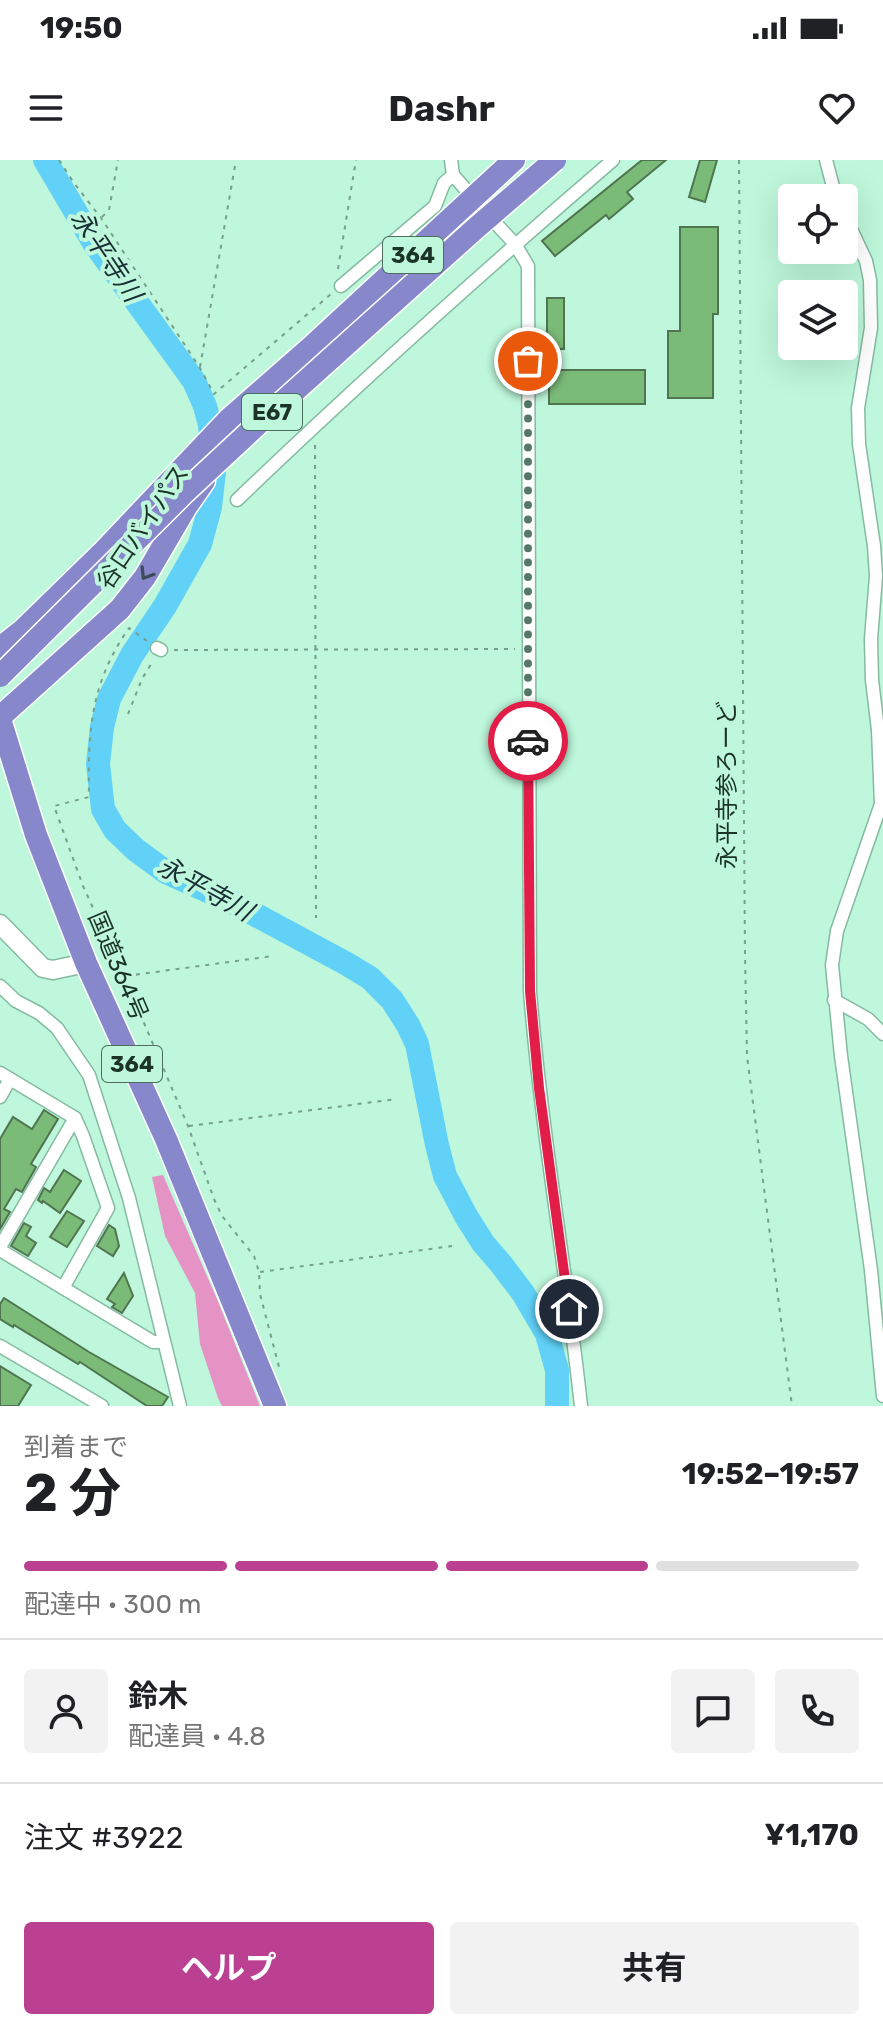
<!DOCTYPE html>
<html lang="ja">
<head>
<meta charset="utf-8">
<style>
  :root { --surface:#fff; --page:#f2f2f2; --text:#202124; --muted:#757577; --line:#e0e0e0; --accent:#bb4092 }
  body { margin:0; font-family:Rubik,"Noto Sans JP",sans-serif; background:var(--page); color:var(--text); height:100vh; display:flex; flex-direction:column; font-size:30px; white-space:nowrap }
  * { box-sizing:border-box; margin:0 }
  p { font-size:26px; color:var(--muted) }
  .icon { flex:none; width:44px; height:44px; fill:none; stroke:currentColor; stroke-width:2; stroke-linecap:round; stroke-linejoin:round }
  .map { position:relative; height:1246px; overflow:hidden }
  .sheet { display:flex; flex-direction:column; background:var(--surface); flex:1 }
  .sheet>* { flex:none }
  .buttons { position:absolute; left:778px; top:24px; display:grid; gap:16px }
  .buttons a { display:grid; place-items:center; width:80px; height:80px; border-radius:8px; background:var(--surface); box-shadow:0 8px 32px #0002; font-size:40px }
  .pin { position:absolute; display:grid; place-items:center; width:68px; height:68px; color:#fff; margin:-34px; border:4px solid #fff; border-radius:50%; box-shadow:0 2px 8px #0007 }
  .courier { position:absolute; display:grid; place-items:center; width:80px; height:80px; margin:-40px; border:6px solid #e11d48; border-radius:50%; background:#fff; color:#222; box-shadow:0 2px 10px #0007 }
  .head em { font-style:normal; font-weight:700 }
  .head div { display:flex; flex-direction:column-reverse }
  .head { display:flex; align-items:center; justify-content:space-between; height:136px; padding:0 24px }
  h1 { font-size:52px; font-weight:700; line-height:60px }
  .bar { display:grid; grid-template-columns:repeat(4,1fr); gap:12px 8px; align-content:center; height:96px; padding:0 24px }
  .bar i { height:10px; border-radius:6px; background:var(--line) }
  .bar .on { background:var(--accent) }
  .bar p { grid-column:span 4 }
  .line { display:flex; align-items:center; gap:20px; padding:0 24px; border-top:2px solid var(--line) }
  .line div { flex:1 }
  .round { display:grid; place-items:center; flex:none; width:84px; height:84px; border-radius:8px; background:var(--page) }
  .primary-button { display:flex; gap:16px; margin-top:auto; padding:16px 24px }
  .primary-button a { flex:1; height:92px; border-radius:8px; background:var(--accent); color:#fff; font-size:32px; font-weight:700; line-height:92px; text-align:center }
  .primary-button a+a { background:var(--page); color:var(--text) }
  .status { display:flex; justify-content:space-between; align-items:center; height:56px; padding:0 40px; background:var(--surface); direction:ltr }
  .status svg { height:22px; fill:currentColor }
  header { display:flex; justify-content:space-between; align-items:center; height:104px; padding:0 24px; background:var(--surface); font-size:36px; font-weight:700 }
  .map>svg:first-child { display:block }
</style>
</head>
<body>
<div class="status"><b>19:50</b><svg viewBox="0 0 49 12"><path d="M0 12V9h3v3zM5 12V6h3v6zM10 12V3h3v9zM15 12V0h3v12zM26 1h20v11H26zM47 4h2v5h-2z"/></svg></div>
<header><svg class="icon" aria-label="menu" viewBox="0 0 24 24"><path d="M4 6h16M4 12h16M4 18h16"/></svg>Dashr<svg class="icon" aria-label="heart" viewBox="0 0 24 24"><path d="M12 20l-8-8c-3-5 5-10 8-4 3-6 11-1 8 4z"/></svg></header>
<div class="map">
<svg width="883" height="1246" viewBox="0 0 883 1246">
  <rect width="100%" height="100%" fill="#bef7db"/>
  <path fill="#e593c4" d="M 163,1015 L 217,1139 L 260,1246 L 222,1246 L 218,1238 L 200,1184 L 195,1133 L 165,1076 L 152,1017 Z"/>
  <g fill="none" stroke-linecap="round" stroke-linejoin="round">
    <path stroke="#61d1f8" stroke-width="24" d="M 45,0 L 94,83 L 194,221 L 205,246 L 210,265 L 214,312 L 210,347 L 200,384 L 165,446 L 132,495 L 109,539 L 102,567 L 98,604 L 103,649 L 115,670 L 136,690 L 166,712 L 228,740 L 347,804 L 370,818 L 392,840 L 408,865 L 417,884 L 437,985 L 445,1016 L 466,1056 L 483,1083 L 501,1104 L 523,1133 L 547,1174 L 557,1210 L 557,1246"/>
  </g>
  <g fill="#7abb78" stroke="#517450" stroke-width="2">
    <path d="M 642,0 L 666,0 L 627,32 L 633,39 L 609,59 L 606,55 L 555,96 L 542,81 Z"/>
    <path d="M 700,0 L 717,0 L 705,42 L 689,37 Z"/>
    <path d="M 680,67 L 718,67 L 718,154 L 713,154 L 713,238 L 668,238 L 668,171 L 680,171 Z"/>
    <rect x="547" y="138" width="17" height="51"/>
    <rect x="549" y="210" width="96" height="34"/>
    <path d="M 44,950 L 58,959 L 31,1004 L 36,1007 L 22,1032 L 16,1029 L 4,1049 L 10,1052 L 0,1069 L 0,979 L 13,957 L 32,969 Z"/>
    <path d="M 64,1010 L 81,1021 L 60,1053 L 43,1041 L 42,1043 L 38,1040 L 44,1028 L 50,1032 Z"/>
    <path d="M 67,1051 L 84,1061 L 67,1087 L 50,1077 Z"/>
    <path d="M 24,1063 L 31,1067 L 26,1076 L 36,1083 L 28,1096 L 11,1086 Z"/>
    <path d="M 109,1065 L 115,1069 L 119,1086 L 113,1096 L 97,1086 Z"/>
    <path d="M 124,1113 L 133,1136 L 122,1153 L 112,1147 L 115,1144 L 107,1139 Z"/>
    <path d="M 4,1138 L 89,1192 L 168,1237 L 162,1246 L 147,1246 L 80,1202 L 78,1204 L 14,1165 L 13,1167 L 0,1159 L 0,1144 Z"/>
    <path d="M 0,1206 L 31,1225 L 18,1246 L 0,1246 Z"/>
  </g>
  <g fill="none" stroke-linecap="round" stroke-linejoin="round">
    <g stroke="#84bba1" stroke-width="15">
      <g id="street">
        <path d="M 451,0 L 453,15 L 475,40"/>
        <path d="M 826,0 L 836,38"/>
        <path d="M 487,54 L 515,84 L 528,106 L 530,831 C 541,970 566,1107 581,1246"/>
        <path d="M 844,54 L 866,101 L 870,120 L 871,168 L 858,248 L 859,284 L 874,386 L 876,416 L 871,479 L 872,520 L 878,570 L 881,644 L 837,771 L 832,805 L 841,896 L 871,1110 L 883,1236"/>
        <path d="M 341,126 L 435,46 L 444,23 L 453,15"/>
        <path d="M 237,340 C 359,223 485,110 613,0"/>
        <path d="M 157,488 L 161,490"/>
        <path d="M 0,826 L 16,841 L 39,853 L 57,868 L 89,915 L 129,1038 L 180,1246"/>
        <path d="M 834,840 L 868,859 L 883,874"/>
        <path d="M 0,913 L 75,958 L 0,1087"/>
        <path d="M 0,937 L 10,919"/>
        <path d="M 0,1090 L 153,1182 L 163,1182"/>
        <path d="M 63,1128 L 108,1048 L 83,976 L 75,958"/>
        <path d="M 0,1186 L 102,1246"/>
      </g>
    </g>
    <g stroke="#84bba1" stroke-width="21">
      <path id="secondary" d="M 0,764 L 43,808 L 53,810 L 86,803"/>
    </g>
    <g stroke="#fff" stroke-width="25">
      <g id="highway">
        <path d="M 0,488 L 23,470 L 102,393 L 229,259 L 310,188 L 514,0"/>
        <path d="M 0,557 L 120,449 L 145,417 L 186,347 L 204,321"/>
        <path d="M 0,559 L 36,675 L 86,803 L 166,979 L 275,1246"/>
      </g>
    </g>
    <g stroke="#76a08b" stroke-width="2" stroke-dasharray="4 6" stroke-linecap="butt">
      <path d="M 59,0 L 74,23 L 101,58 L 200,208 L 214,234 L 331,134"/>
      <path d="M 739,0 L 745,794 L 747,896 L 792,1246"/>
      <path d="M 102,57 L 109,50 L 118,0"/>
      <path d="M 338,109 L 356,0"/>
      <path d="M 200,207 L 236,0"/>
      <path d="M 315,285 L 316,758"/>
      <path d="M 147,481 L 129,468 C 90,524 88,571 89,637 L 54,646 L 83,726 L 124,816 L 188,966 L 214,1039 L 222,1056 L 254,1096 L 259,1112 L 260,1134 L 279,1207"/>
      <path d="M 174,490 L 515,489"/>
      <path d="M 128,554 L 142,519 L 153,501"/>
      <path d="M 126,816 L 273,796"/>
      <path d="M 189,966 L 397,939"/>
      <path d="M 260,1112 L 452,1086"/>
    </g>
    <use href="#street" stroke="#fff" stroke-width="12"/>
    <use href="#secondary" stroke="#fff" stroke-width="18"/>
    <use href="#highway" stroke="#8787cc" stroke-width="22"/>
    <g stroke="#fff" stroke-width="25" stroke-linecap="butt">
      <path id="highway-bridge" d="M 0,516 L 186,331 L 258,264 L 476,68 L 555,0"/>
    </g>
    <use href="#highway-bridge" stroke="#8787cc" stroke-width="22"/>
  </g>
  <defs><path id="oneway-chevron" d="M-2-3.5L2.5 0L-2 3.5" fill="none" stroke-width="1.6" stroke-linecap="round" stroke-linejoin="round" transform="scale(2)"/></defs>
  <use stroke="#3c4c59" href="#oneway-chevron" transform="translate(146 414) rotate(122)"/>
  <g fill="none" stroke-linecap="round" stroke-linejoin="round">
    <path stroke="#557867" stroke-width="8" stroke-dasharray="0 14.4" d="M 528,201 L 528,581"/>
    <path stroke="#e11d48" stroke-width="10" d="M 528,581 L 530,831 L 539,928 L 569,1149"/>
  </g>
  <g text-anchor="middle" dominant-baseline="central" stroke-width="8" stroke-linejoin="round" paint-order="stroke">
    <g fill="#bef7db" stroke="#4d6e5e" stroke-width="2">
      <rect x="383" y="77" width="60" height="36" rx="6"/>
      <rect x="242" y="234" width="60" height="36" rx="6"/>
      <rect x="102" y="886" width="60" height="36" rx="6"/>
    </g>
    <g font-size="22" font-weight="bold" fill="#1c3328">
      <text x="413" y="95">364</text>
      <text x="272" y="252">E67</text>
      <text x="132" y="904">364</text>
    </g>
    <g font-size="24" fill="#1c3328" stroke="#bef7db">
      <text transform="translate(143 367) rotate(-56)">谷口バイパス</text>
      <text transform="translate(727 625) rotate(-90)">永平寺参ろーど</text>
      <text transform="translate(118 806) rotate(67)">国道364号</text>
    </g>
    <g font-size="26" font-style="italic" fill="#192d35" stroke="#bef7db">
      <text transform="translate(106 96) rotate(56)">永平寺川</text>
      <text transform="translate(205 729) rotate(29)">永平寺川</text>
    </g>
  </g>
</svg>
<div class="buttons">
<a><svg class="icon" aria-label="locate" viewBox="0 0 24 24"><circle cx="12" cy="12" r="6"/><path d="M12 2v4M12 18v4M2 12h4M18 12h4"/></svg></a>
<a><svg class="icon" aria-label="layers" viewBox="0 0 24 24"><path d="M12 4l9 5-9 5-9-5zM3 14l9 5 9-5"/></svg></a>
</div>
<div class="pin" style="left:528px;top:201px;background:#ea580c"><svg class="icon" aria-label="bag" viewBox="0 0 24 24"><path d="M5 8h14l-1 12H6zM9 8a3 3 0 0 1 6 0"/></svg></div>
<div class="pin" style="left:569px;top:1149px;background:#1f2937"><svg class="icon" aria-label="home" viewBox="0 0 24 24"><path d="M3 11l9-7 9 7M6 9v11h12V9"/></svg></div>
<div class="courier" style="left:528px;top:581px"><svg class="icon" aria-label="car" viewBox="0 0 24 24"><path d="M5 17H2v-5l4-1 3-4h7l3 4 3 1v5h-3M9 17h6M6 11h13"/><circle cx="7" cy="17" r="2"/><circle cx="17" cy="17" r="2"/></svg></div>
</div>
<section class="sheet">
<div class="head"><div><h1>2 分</h1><p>到着まで</p></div><em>19:52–19:57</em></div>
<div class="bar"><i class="on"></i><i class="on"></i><i class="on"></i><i></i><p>配達中 · 300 m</p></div>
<div class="line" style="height:144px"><a class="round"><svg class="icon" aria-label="person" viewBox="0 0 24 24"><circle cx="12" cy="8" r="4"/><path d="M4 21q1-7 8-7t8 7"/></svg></a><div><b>鈴木</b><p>配達員 · 4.8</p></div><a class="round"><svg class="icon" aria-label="chat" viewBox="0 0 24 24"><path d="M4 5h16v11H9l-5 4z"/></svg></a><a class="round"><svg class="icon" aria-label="phone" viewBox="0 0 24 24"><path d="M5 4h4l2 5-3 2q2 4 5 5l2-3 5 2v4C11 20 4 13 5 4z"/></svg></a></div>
<div class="line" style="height:104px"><div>注文 #3922</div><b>¥1,170</b></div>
<div class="primary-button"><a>ヘルプ</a><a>共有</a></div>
</section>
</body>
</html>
